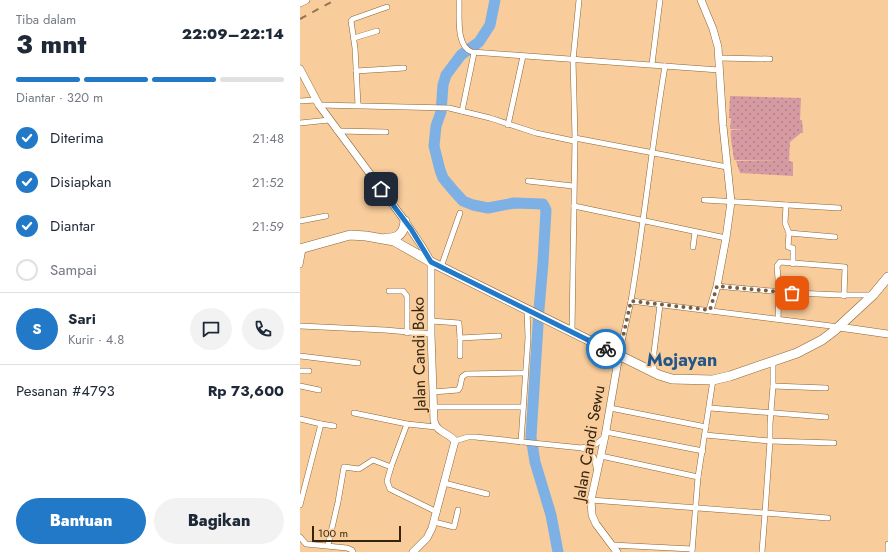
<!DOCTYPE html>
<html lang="id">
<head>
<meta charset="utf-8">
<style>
  :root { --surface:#fff; --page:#f2f2f3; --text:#1f2937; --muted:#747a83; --line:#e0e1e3; --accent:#2179c7 }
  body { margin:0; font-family:Jost,sans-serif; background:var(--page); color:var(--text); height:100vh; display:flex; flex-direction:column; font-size:15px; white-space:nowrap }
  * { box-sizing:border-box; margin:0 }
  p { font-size:13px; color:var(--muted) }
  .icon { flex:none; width:22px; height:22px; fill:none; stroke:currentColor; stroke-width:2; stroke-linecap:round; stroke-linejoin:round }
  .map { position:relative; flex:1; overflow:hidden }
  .drawer { display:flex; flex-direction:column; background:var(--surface); width:300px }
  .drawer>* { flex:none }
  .scale { position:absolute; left:12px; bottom:10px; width:89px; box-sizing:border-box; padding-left:4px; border:2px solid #33230f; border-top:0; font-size:11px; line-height:14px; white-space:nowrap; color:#33230f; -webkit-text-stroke:3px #f8cc9b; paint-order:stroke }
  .pin { position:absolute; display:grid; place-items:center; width:34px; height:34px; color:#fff; margin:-17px; border-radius:8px; box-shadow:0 2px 6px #0006 }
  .courier { position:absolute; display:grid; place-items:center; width:40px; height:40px; margin:-20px; border:3px solid #2179c7; border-radius:50%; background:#fff; color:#222; box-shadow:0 1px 5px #0007 }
  .head em { font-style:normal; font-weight:800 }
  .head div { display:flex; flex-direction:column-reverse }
  .head { display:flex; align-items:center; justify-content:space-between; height:68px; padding:0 16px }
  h1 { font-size:26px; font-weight:800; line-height:30px }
  .bar { display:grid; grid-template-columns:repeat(4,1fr); gap:6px 4px; align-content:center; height:48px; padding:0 16px }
  .bar i { height:5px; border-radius:3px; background:var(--line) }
  .bar .active { background:var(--accent) }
  .bar p { grid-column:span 4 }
  .line { display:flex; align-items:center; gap:10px; padding:0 16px; border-top:1px solid var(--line) }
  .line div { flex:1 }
  .round { display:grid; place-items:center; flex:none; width:42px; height:42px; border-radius:21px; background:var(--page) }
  ol { padding:0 16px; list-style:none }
  li { display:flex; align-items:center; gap:12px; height:44px }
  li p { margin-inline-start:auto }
  li .icon { padding:4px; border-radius:50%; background:var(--accent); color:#fff; stroke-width:4 }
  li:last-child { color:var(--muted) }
  li i { width:22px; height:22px; border:2px solid var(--line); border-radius:50% }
  .primary-button { display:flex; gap:8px; margin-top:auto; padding:8px 16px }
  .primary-button a { flex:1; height:46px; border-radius:24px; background:var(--accent); color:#fff; font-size:16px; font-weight:800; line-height:46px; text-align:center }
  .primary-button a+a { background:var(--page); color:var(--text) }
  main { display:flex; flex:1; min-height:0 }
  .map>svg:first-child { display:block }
</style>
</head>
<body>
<main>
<section class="drawer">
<div class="head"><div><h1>3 mnt</h1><p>Tiba dalam</p></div><em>22:09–22:14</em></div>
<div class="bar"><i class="active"></i><i class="active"></i><i class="active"></i><i></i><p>Diantar · 320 m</p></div>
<ol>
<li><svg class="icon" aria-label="check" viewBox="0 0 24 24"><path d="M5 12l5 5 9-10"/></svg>Diterima<p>21:48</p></li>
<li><svg class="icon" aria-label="check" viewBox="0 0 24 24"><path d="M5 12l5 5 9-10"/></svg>Disiapkan<p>21:52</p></li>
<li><svg class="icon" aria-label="check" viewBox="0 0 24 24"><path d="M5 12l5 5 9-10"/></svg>Diantar<p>21:59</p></li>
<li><i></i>Sampai</li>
</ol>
<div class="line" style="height:72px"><b class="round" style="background:var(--accent);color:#fff">S</b><div><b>Sari</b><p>Kurir · 4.8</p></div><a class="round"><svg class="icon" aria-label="chat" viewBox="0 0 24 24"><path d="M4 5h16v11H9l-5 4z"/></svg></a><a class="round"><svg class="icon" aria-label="phone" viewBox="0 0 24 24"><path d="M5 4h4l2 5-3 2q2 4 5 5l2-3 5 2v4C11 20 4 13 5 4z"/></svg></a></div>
<div class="line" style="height:52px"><div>Pesanan #4793</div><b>Rp 73,600</b></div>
<div class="primary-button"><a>Bantuan</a><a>Bagikan</a></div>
</section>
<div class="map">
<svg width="588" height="552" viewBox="0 0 588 552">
  <defs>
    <pattern id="park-dots" width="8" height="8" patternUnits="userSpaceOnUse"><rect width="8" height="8" fill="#d69aa2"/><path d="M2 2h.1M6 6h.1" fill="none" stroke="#ae7d82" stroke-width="1.8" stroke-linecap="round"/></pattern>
  </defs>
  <rect width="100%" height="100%" fill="#f8cc9b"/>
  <path fill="url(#park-dots)" d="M 430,96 L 501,98 L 500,120 L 502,120 L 503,133 L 501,133 L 490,142 L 489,161 L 493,162 L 493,176 L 440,173 L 436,161 L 479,161 L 434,160 C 433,149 430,140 431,130 L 448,130 L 430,129 L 431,118 L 429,118 Z"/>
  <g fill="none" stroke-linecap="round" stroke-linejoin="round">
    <path stroke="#7db1e6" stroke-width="11" d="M 195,0 L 190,25 L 179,42 L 161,55 L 146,75 L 143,85 L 141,112 L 136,126 L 134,146 L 140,170 L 143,178 L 153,190 L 163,201 L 173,205 L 188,208 L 214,203 L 243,204 L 246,210 L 243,263 L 239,309 L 231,437 L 235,462 L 251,515 L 258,552"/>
    <g stroke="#8c6536" stroke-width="6">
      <g id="street">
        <path d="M 159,0 C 160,14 155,46 172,52 L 419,70"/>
        <path d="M 54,38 L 77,31"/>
        <path d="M 419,58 L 470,59"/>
        <path d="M 352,64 L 360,0"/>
        <path d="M 56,71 L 104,68"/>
        <path d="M 0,101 L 16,100"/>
        <path d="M 19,105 L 149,108 L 190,118 L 236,133 L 274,141"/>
        <path d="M 58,105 L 55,48 L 51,21 L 53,19 L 87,7"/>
        <path d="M 162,111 L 174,53"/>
        <path d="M 0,123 L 29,120"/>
        <path d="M 208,125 L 223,56"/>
        <path d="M 37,131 L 86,132"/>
        <path d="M 275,138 L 427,167"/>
        <path d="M 228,181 L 273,186"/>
        <path d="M 404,200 L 539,208"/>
        <path d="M 486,205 L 485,223 L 489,233 L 488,247 L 493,248 L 493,264"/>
        <path d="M 274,206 L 426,238"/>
        <path d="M 0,221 L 26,216"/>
        <path d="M 489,233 L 535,237"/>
        <path d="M 393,247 L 395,232"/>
        <path d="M 0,265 L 3,249"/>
        <path d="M 141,267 L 160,213"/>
        <path d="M 417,286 C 469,291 520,296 572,295"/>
        <path d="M 89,291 L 103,291 L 107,296 L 107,333"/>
        <path d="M 331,301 C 344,223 352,144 365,66"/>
        <path d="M 478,319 L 479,292 L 477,266 L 480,262 L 545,267 L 544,296"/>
        <path d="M 131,321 L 159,323 L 160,338 L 199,336"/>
        <path d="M 0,326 L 85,330 L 131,334"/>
        <path d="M 272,332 L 275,138 L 273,60 L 279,0"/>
        <path d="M 319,355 L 331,301 L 539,327"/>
        <path d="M 0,356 L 58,363"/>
        <path d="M 160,356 L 160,338"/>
        <path d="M 0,371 L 9,371"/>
        <path d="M 354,372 L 354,352 L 360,305"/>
        <path d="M 0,386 L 19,390"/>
        <path d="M 473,386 L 526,388"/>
        <path d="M 133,392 L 158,390 L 160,387 L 162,377 L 166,374 L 225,373"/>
        <path d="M 134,407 L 223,407"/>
        <path d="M 310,408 L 406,427"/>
        <path d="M 410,408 L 526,417"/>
        <path d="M 54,413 L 107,424 L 136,427"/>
        <path d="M 0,419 L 21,424 L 0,505"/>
        <path d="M 21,424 L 34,426"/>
        <path d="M 306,432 L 403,451"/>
        <path d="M 405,435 L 470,441 L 534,443"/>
        <path d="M 155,441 L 168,437 L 175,437 L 282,448 L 296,444 L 305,437"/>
        <path d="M 221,442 L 228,338 L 227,309"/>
        <path d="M 282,448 C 292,452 295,457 296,468"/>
        <path d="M 301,456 L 398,477"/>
        <path d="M 91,467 L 87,481 L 90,489 L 137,512"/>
        <path d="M 144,483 L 187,494"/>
        <path d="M 291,500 L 465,513 L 470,441 L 470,424 L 473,386 L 473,363"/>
        <path d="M 134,522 L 154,527 L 158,510"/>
        <path d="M 0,537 L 6,544 L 47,548 L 52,550 L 53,552"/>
        <path d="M 28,545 L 38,502 L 44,467 L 59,469 L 73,460 L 91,467 L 107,424"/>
        <path d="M 312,545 L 392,549"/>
        <path d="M 392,552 L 398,477 L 413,380"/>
        <path d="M 462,552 L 465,513 L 528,518"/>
        <path d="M 588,552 L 588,544"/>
      </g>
    </g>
    <g stroke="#8c6536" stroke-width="8">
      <g id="secondary">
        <path d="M 401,0 L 413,29 L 418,47 L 423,126 L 431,202 L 426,238 L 417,286 L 410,310"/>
        <path d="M 0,3 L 6,0"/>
        <path d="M 0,69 L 19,105 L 105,221 L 123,248 L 131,262 L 131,334 L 134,421 C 137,433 148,432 155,441 L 132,528 L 127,538 L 113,552"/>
        <path d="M 539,327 L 588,334"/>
        <path d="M 317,552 L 296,524 L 292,515 L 291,500 L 305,436 L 319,355"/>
      </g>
    </g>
    <g stroke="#8c6536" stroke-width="10">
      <g id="highway">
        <path d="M 86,238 C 99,239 104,232 105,221"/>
        <path d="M 0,249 L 50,235 L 66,236 L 94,241 L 131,262 L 359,375 L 372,379 L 413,380 L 430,376 L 497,353 L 522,340 L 534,331 L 573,295 L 588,277"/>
      </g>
    </g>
    <use href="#street" stroke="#fff" stroke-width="5"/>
    <use href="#secondary" stroke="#fff" stroke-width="7"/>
    <use href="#highway" stroke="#fff" stroke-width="9"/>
    <path stroke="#947654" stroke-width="2" stroke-dasharray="7 7" stroke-linecap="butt" d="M 0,19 L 35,0"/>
  </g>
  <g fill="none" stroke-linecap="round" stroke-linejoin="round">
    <path stroke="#785e40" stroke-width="4" stroke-dasharray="0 7.2" d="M 306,349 L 319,355 L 331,301 L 410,310 L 417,286 L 492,293"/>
    <path stroke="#2179c7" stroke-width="5" d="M 81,189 L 111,229 L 131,262 L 306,349"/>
  </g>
  <g text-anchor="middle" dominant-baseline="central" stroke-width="3.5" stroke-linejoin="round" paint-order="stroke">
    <g font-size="16" fill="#33230f" stroke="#f8cc9b">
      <text transform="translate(119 354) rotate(-91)">Jalan Candi Boko</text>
      <text transform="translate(289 443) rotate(-80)">Jalan Candi Sewu</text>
    </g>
    <g font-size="18" font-weight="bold" fill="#22578a" stroke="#f8cc9b">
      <text x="382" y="360">Mojayan</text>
    </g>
  </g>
</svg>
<div class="scale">100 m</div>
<div class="pin" style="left:492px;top:293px;background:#ea580c"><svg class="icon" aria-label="bag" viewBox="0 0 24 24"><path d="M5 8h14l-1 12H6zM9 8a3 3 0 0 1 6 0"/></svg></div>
<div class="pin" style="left:81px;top:189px;background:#1f2937"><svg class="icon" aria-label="home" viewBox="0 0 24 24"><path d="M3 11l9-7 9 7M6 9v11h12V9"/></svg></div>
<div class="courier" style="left:306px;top:349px"><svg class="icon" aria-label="bike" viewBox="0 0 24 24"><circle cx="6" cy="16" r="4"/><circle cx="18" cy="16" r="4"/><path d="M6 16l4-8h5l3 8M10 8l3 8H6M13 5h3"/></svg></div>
</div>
</main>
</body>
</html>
